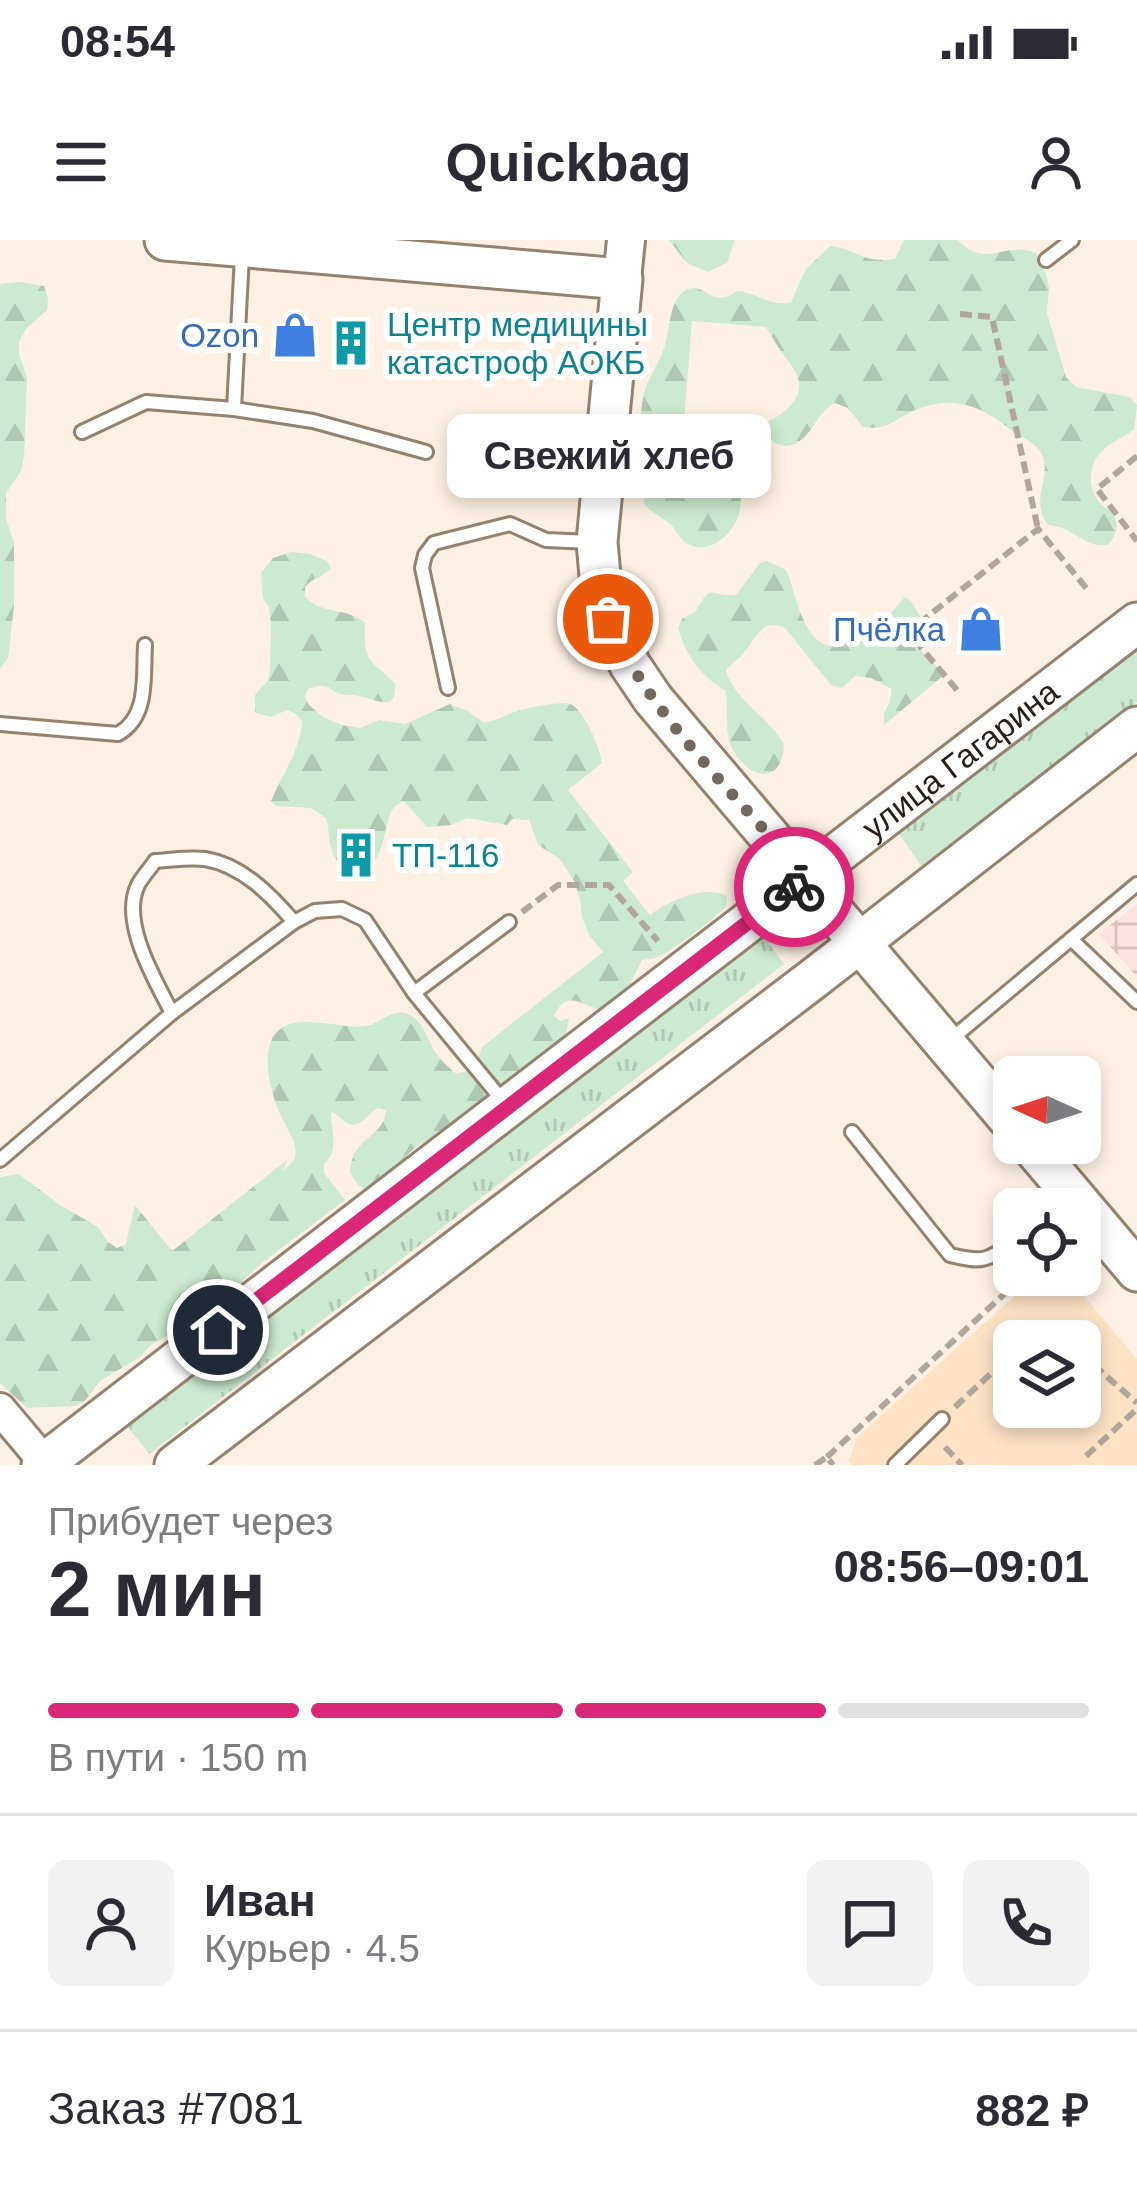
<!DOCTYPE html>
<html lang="ru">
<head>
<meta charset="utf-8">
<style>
  :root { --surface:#fff; --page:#f2f2f3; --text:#2b2b33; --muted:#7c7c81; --line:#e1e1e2; --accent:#db2777 }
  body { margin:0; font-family:Arial,sans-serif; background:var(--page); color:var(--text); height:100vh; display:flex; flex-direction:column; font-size:45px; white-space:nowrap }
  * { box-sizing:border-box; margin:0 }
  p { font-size:39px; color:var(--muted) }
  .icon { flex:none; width:66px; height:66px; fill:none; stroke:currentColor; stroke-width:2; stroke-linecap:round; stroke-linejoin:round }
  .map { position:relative; height:1225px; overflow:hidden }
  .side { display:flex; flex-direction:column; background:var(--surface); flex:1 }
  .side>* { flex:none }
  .needle { width:78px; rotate:273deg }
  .fabs { position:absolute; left:993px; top:816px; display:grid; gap:24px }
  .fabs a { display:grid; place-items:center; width:108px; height:108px; border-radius:18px; background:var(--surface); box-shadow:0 6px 18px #0003; font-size:60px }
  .pin { position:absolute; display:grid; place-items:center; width:102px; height:102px; color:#fff; margin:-51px; border:6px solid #fff; border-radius:50%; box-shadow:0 3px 12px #0007 }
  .courier { position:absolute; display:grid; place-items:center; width:120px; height:120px; margin:-60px; border:9px solid #db2777; border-radius:50%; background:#fff; color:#222; box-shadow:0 3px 15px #0007 }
  .bubble { position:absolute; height:84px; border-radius:18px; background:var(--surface); box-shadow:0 6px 18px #0003; font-size:39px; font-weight:800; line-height:84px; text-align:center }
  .overview em { font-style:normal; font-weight:800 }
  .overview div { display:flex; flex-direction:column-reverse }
  .overview { display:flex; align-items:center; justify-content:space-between; height:204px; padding:0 48px }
  h1 { font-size:78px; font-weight:800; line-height:90px }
  .bar { display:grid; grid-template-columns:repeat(4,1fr); gap:18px 12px; align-content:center; height:144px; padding:0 48px }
  .bar i { height:15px; border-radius:9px; background:var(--line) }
  .bar .on { background:var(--accent) }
  .bar p { grid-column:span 4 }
  .line { display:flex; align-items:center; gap:30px; padding:0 48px; border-top:3px solid var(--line) }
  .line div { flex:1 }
  .round { display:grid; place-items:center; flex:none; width:126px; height:126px; border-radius:18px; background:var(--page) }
  .status { display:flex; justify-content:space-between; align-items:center; height:84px; padding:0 60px; background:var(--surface); direction:ltr }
  .status svg { height:33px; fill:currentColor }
  header { display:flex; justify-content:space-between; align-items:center; height:156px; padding:0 48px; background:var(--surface); font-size:54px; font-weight:800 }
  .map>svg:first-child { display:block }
</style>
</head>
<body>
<div class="status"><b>08:54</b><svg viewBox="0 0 49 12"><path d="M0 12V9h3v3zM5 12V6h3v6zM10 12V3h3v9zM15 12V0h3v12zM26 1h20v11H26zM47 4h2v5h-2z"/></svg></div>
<header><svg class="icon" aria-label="menu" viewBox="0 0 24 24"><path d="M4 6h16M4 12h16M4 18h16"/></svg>Quickbag<svg class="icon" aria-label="person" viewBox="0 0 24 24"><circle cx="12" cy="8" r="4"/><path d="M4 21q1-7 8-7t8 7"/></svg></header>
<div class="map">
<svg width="1137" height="1225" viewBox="0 0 1137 1225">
  <defs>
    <pattern id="industrial-grid" width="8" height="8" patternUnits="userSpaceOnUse" patternTransform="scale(3)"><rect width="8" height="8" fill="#fde3dd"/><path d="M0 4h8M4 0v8" fill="none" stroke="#d9c2bd"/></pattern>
    <pattern id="grass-tufts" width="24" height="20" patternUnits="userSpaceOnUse" patternTransform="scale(3)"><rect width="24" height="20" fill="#cbeacf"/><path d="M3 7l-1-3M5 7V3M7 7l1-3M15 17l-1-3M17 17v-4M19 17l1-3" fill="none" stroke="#aec8b1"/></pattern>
    <pattern id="forest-firs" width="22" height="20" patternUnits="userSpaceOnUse" patternTransform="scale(3)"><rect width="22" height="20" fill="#cbeacf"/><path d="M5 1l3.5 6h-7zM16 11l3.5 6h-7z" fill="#aec8b1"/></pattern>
  </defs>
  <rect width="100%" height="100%" fill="#fef1e4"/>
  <path fill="url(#industrial-grid)" d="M 1137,664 L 1137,737 L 1099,694 Z"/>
  <path fill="#fde2c6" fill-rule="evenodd" d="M 1038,1035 L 1066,1035 L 1137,1119 L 1137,1225 L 852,1225 L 849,1221 L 857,1197 ZM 1014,1101 L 1080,1101 L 1080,1167 L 1014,1167 Z"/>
  <g fill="url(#grass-tufts)">
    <path d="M 1137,405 L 1137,462 L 921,626 L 896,589 Z"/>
    <path d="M 759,691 L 784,724 L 149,1214 L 124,1182 Z"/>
  </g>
  <g fill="url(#forest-firs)">
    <path d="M 669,0 L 735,0 L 727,23 L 708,32 L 687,23 Z"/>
    <path d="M 904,0 L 958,0 C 984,30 1007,0 1036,13 L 1046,34 L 1049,48 L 1047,73 L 1066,137 L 1076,147 L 1130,157 L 1137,165 L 1134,189 C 1124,198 1110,202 1101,212 C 1084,230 1089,263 1112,271 C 1119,286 1118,293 1108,305 C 1085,308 1071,286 1048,285 C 1028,258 1054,237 1041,213 C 1034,201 1021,198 1011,190 C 974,159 941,153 898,179 C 885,187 878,189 863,187 L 848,168 L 835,163 C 817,172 816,188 801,200 C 785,213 768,203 763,185 C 772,179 782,175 789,167 C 809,146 796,131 783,114 C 776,105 772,96 766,87 L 692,81 L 680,230 L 742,235 C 741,248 742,262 739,274 C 734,294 708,316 688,304 C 679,299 676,289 669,283 C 661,277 653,272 645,266 C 640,240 638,178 644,153 C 649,135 662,120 666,101 C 670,87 670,58 686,50 C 705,40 712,71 737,51 C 757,52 771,68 791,62 L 806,29 L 830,6 C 856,8 861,24 895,19 Z"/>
    <path d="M 20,42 L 44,46 L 48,58 L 47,70 L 26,89 L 19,102 L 19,114 L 27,137 L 24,217 L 21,231 L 6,253 L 6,279 L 14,303 L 14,366 L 8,418 L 0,429 L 0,44 Z"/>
    <path d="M 291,312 L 310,314 L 327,321 L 331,328 C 324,337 313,337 305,347 L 305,356 C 321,376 347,366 365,383 C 363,421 369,419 395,443 C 398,474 376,459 359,456 C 345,453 351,458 338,453 C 328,449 330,445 318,446 C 315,446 312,448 308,449 L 305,457 L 309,465 L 323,477 L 342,485 L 360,488 L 379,480 L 405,484 L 450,464 L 468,471 L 484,483 C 495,481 501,477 512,473 C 521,469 561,461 570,464 C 584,469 600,508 602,523 L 568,550 L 633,632 L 623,641 L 650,675 C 668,661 705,644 727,656 C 726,659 727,663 726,666 C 723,673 671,711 662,715 C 654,719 650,719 642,720 L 623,759 L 603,771 C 584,767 567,747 554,776 L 560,781 L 569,778 L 565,802 L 441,894 C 428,899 417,905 407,915 C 390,932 369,973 350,931 C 351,925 352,916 356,911 C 367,895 384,892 386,870 L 378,868 C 367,874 358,893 344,881 C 339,878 336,873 331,871 C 330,891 341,908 324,924 L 324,933 L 345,960 L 263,1022 L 224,1058 L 181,1088 L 151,1105 L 140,1117 L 100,1141 L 84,1162 L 75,1166 L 27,1168 L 0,1143 L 0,937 L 19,934 L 60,965 L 98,987 L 108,1002 L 117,1008 L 126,1004 L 135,965 L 172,1011 L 287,920 L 283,931 C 288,926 293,923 295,917 C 298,904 289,893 284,882 C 273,862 262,823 271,801 C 286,766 340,791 367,786 C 382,783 393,766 410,775 C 425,783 427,800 436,813 C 441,821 448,826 455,833 L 465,832 L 478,819 L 482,807 L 603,712 L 589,695 L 582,677 L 580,659 L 574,641 L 560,619 L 538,605 L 529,580 L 512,579 L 507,585 L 467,578 L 451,585 L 427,587 L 404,561 C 401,563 398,564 395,566 C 381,583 388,628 357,631 C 345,632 340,627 334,616 C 328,604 330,591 326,578 L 311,568 L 277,566 L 271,561 C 282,534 300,512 302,481 L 296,474 L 287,470 L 271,477 L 255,473 L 255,455 L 268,440 L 270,431 L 271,385 L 269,367 L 263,358 L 261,333 L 273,318 Z"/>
    <path d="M 767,321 L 786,330 C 799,358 802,413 844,406 C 859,375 861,392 884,379 C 891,375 898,364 905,357 L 911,361 L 922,379 C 921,385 918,391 917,397 C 915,413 938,423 944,435 L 884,485 L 884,473 L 890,461 L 892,449 L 871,438 L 855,436 L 842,448 L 831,445 L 785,388 C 758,377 755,403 740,417 C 735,422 729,425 726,431 C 736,462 768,475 784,505 C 781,553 739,534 729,500 C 725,485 729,466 725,450 C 701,437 685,414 678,388 L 683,378 L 695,372 C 715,340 705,357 736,355 L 760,323 Z"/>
  </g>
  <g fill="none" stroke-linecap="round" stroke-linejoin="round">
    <g stroke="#95826e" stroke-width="18">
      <g id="service">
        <path d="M 1046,20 L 1072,0"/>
        <path d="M 234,169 L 242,15"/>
        <path d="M 82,192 L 146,162 L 234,169 L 313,181 L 426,212"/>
        <path d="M 448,448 L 422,328 L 425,315 L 434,303 L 510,284 L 546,300 L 590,302"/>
        <path d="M 0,484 L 118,494 C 149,477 143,437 145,405"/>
        <path d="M 1071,699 L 1137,762"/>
        <path d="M 414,753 L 509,682"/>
        <path d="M 172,773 C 155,740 120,682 138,645 C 142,637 150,629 155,621 C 171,620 189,617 205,619 C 242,625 271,655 294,682"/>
        <path d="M 949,801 L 1137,644"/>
        <path d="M 852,892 L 950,1015 C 984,1023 986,1021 1014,1002"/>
        <path d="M 0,920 L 172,773 L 294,682 L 315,671 L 342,669 L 365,680 L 414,753 L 503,861"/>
        <path d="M 895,1225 L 942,1179"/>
      </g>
    </g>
    <g stroke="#95826e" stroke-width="36">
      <path id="tertiary" d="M 0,1169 L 47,1225"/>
    </g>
    <g stroke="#95826e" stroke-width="42">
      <path id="secondary" d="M 622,39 L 626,0"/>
    </g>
    <g stroke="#95826e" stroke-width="45">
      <g id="primary">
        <path d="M 165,0 L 622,39 L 597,302 L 600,336 L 608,379 L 630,425 L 653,459 L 1014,885"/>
        <path d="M 1029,903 L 1137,1031"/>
        <path id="s1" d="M 42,1225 L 1137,383"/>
        <path d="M 175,1225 L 813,739 L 1137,487"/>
      </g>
    </g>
    <g stroke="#b1a69a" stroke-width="6" stroke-dasharray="12 6" stroke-linecap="butt">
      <path d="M 960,74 L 992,77 L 1038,289"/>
      <path d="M 1137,216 L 1097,249 L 1137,301"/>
      <path d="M 957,450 L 908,392 L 1038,289 L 1087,349"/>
      <path d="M 522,672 L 558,645 L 609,645 L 658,701"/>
      <path d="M 1080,1113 L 1137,1163"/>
      <path d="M 955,1167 L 1014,1112"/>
      <path d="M 945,1207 L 962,1225"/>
      <path d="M 1086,1216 L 1137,1169"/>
      <path d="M 827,1217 L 1025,1035"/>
      <path d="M 815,1225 L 827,1217 L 833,1225"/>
    </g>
    <use href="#service" stroke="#fff" stroke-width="12"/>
    <use href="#tertiary" stroke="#fff" stroke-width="30"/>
    <use href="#secondary" stroke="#fff" stroke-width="36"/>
    <use href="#primary" stroke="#fff" stroke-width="39"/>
  </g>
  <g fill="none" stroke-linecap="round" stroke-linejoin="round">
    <path stroke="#72685e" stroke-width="12" stroke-dasharray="0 21.6" d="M 608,379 C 648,475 740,558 806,638 L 794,647"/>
    <path stroke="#db2777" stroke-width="15" d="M 218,1090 L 794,647"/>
  </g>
  <defs>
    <g id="shop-bare" transform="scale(3.6)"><path d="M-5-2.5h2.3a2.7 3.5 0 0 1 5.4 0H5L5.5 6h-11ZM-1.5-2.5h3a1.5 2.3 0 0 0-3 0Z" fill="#3f7fe0" stroke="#fff" stroke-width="2.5" paint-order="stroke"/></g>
    <g id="building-bare" transform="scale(3.6)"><path d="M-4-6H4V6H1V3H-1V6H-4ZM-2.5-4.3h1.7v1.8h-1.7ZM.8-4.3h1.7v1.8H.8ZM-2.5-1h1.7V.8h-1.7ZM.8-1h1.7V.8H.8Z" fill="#0f9aa8" stroke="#fff" stroke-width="2.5" paint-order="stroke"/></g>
  </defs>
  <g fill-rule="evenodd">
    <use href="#shop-bare" x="295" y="95"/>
    <use href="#building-bare" x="351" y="103"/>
    <use href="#shop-bare" x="981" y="389"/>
    <use href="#building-bare" x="356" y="615"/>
  </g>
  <g text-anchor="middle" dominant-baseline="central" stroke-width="12" stroke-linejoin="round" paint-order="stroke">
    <g font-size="33" fill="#0d838f" stroke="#fff" text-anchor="start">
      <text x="387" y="84">Центр медицины<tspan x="387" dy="38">катастроф АОКБ</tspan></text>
      <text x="392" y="615">ТП-116</text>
    </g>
    <g font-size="33" fill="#366cbe" stroke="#fff" text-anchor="end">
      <text x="259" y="95">Ozon</text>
      <text x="945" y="389">Пчёлка</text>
    </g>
    <g font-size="33" fill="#261e16" stroke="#fff">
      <text stroke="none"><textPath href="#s1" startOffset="1158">улица Гагарина</textPath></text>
    </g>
  </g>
</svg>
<div class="fabs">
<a><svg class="needle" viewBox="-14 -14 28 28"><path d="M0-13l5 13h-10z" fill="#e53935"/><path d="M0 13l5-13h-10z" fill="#7c7c81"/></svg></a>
<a><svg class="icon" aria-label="locate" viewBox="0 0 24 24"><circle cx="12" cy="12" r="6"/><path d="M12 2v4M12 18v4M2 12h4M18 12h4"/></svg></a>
<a><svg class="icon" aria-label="layers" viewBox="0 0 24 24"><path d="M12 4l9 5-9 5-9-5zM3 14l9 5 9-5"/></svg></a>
</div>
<div class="pin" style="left:608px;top:379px;background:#ea580c"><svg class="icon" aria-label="bag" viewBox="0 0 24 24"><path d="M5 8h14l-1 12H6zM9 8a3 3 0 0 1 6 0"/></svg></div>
<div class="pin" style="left:218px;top:1090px;background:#1f2937"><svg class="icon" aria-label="home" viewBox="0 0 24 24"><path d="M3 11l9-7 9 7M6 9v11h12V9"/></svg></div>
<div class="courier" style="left:794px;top:647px"><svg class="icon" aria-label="bike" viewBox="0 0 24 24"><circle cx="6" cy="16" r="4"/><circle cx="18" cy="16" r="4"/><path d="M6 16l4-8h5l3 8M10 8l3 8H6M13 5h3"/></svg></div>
<div class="bubble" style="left:447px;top:174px;width:324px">Свежий хлеб</div>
</div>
<section class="side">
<div class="overview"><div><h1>2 мин</h1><p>Прибудет через</p></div><em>08:56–09:01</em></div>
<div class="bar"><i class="on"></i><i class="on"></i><i class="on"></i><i></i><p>В пути · 150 m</p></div>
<div class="line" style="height:216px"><a class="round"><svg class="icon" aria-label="person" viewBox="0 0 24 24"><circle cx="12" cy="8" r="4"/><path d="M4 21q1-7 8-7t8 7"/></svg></a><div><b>Иван</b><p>Курьер · 4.5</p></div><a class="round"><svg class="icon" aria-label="chat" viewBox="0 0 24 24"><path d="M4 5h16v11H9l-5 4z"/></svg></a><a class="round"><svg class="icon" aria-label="phone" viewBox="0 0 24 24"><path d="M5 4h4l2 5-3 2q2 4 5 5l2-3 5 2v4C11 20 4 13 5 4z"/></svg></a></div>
<div class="line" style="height:156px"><div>Заказ #7081</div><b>882 ₽</b></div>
</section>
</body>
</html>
